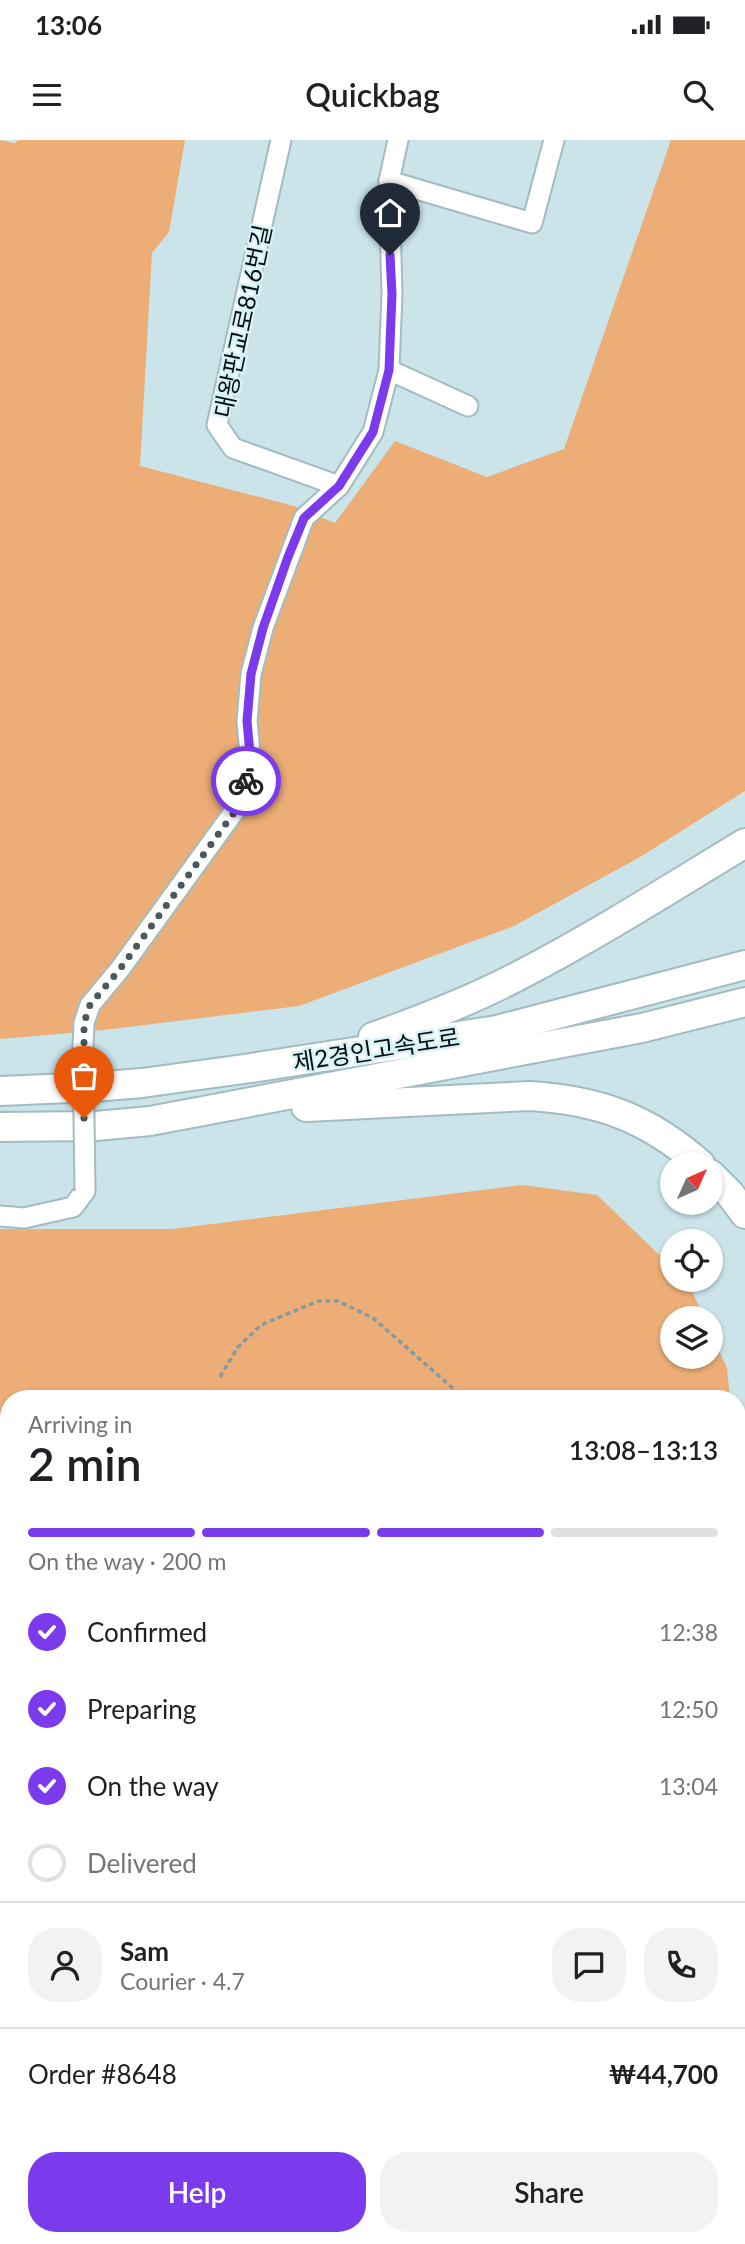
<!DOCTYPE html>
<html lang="en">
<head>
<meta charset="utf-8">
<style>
  :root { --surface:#fff; --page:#f2f2f2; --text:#202124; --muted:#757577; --line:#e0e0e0; --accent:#7c3aed }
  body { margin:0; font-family:Lato,"Noto Sans KR",sans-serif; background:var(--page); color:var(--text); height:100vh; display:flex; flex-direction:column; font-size:26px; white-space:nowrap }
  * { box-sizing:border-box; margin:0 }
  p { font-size:23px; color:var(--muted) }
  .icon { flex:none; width:38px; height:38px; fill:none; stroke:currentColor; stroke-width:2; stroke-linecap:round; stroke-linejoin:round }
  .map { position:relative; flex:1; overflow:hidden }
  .side { position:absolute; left:0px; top:1250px; width:746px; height:856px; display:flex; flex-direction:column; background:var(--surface); border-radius:28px 28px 0 0; box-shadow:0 2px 5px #0004 }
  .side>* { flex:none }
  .needle { width:46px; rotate:45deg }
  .controls { position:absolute; left:660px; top:1012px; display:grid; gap:14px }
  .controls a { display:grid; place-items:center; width:63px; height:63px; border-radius:50%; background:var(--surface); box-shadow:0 2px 5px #0004; font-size:35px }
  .pin { position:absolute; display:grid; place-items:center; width:60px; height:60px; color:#fff; margin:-72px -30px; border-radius:50% 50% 50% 0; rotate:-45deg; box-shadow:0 0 7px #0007 }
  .pin .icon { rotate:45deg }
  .courier { position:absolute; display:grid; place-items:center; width:70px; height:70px; margin:-35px; border:5px solid #7c3aed; border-radius:50%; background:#fff; color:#222; box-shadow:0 2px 9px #0007 }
  .summary em { font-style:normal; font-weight:600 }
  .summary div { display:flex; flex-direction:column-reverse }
  .summary { display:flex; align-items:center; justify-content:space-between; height:119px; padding:0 28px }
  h1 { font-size:46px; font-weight:600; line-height:52px }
  .bar { display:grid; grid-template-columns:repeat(4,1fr); gap:10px 7px; align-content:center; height:84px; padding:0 28px }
  .bar i { height:9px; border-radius:5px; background:var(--line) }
  .bar .selected { background:var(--accent) }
  .bar p { grid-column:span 4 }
  .line { display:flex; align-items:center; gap:18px; padding:0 28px; border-top:2px solid var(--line) }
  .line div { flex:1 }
  .round { display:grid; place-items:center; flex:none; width:74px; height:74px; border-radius:28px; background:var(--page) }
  ol { padding:0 28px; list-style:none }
  li { display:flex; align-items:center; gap:21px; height:77px }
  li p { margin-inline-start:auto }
  li .icon { padding:7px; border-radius:50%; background:var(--accent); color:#fff; stroke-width:4 }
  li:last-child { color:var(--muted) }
  li i { width:38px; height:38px; border:4px solid var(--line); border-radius:50% }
  .action { display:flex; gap:14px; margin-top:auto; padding:14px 28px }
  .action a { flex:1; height:80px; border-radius:28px; background:var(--accent); color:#fff; font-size:28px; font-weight:600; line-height:80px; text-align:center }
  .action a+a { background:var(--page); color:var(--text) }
  .status { display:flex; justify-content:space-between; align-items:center; height:49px; padding:0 35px; background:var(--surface); direction:ltr }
  .status svg { height:19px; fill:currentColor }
  header { display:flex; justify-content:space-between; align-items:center; height:91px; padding:0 28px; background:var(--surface); font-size:32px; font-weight:600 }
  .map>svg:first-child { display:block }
</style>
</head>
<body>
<div class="status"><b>13:06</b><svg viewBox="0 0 49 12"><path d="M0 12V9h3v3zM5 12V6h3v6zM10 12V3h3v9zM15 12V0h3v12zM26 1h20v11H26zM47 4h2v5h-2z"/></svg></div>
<header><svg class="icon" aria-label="menu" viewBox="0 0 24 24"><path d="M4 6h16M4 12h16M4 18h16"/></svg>Quickbag<svg class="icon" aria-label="search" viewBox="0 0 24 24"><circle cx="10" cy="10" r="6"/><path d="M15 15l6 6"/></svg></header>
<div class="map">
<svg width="745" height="2104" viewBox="0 0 745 2104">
  <rect width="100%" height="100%" fill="#cae4ea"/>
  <g fill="#ecae76">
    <path d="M 0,0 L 14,3 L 19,0 L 185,0 L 169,92 L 152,113 L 140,326 L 294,366 L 335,383 L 395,301 L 487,337 L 564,309 L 671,0 L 745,0 L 745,651 L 640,717 L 514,786 L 299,866 L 104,890 L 0,899 Z"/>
    <path d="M 522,1045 L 597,1055 L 672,1127 L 672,1139 L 685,1139 L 688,1142 L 704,1178 L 672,1178 L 672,1216 L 710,1216 L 711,1193 L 727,1228 L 730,1258 L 9,1258 L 9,1687 L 0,1678 L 0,1089 L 172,1089 Z"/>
    <path d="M 0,2022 L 9,2045 L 9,2096 L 99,2097 L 112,2104 L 0,2104 Z"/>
    <path d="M 701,2097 L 704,2104 L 444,2104 L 436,2097 Z"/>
  </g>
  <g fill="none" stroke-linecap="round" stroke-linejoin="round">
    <g stroke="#a2bcc1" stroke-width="23">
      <g id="minor">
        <path d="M 281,0 L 217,285 L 233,308 L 339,346"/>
        <path d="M 389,41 L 532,83 L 554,0"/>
        <path d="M 389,230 L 468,266"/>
        <path d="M 83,905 L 84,883 L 90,865 L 120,829 L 244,658 L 250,614 L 247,581 L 251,534 L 263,488 L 304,378 L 339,346 L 373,292 L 389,230 L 392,154 L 389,41 L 398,0"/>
        <path d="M 0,1076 L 24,1078 L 73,1067 L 85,1051"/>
      </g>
    </g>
    <g stroke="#a2bcc1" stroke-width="32">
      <g id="highway">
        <path d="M 373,897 C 423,879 473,860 520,835 C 597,795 671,748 745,703"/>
        <path d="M 0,951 L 93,947 L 142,943 L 251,928 L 497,890 L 745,825"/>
        <path d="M 306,967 L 530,956 C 598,960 648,978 700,1024"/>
        <path d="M 0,987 L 96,986 L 150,981 L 642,888 L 745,862"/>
        <path d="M 710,1034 L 730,1054 L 745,1074"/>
        <path d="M 737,1404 L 738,1399"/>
        <path d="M 737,1540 L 745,1601"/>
        <path d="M 737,1676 L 745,1656"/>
        <path d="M 0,1782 L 9,1790"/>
        <path d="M 0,1850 L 9,1859"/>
        <path d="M 737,2090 L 742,2104"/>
        <path d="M 257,2096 L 265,2104"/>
        <path d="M 330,2096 L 338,2104"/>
      </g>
    </g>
    <g stroke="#869a9f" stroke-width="3.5" stroke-dasharray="5 3.5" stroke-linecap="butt">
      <path d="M 220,1237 L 238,1207 L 261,1185 L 318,1161 L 338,1161 L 373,1178 L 464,1258"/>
      <path d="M 0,2073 L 9,2071"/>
      <path d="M 120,2096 L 126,2104"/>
      <path d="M 664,2096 L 666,2104"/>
    </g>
    <use href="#minor" stroke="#fff" stroke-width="19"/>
    <use href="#highway" stroke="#fff" stroke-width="28"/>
    <g stroke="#a2bcc1" stroke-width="23" stroke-linecap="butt">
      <path id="minor-bridge" d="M 83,905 L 85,1051"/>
    </g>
    <use href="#minor-bridge" stroke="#fff" stroke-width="19"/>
  </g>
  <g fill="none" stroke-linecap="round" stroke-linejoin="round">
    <path stroke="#4b595c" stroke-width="7" stroke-dasharray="0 12.6" d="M 84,978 L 84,883 L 90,865 L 120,829 L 244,659 L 246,641"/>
    <path stroke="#7c3aed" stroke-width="9" d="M 246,641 L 250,614 L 247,581 L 251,534 L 263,488 L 288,417 L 304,378 L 339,346 L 373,292 L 389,230 L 392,154 L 390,115"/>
  </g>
  <g text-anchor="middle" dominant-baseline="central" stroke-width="5" stroke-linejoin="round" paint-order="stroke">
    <g font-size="24" fill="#060e10" stroke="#d7f2f7">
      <text transform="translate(242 181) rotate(-78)">대왕판교로816번길</text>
      <text transform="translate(376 909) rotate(-9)">제2경인고속도로</text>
    </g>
  </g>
</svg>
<div class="controls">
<a><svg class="needle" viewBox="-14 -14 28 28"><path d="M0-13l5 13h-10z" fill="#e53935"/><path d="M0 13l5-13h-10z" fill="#757577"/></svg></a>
<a><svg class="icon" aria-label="locate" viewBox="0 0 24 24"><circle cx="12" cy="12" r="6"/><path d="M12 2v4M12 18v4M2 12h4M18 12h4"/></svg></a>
<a><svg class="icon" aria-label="layers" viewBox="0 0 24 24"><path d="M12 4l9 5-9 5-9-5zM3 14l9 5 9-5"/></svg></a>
</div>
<div class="pin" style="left:84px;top:978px;background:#ea580c"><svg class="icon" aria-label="bag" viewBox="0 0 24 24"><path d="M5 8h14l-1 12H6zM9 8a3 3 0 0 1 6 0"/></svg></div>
<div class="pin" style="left:390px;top:115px;background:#1f2937"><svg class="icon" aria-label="home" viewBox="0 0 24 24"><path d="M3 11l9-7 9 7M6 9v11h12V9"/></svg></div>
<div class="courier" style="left:246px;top:641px"><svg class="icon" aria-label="bike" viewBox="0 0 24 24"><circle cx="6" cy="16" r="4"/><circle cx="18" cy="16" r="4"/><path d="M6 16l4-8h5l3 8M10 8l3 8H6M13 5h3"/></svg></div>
<section class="side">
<div class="summary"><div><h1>2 min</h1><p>Arriving in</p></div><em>13:08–13:13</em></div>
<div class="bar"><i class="selected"></i><i class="selected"></i><i class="selected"></i><i></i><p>On the way · 200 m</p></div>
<ol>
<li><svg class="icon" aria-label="check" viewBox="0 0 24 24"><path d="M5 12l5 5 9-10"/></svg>Confirmed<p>12:38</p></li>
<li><svg class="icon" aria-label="check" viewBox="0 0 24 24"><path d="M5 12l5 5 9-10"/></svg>Preparing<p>12:50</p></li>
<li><svg class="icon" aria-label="check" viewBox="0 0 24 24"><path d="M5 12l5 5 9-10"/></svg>On the way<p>13:04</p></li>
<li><i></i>Delivered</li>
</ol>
<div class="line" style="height:126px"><a class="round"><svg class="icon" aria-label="person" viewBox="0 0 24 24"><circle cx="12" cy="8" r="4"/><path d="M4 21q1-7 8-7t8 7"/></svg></a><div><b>Sam</b><p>Courier · 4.7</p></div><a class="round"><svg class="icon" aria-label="chat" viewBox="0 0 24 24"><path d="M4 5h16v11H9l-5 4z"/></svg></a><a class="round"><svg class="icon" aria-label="phone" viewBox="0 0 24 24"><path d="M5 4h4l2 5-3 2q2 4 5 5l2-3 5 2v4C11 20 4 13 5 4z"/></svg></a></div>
<div class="line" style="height:91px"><div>Order #8648</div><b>₩44,700</b></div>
<div class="action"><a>Help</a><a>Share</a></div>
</section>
</div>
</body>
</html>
